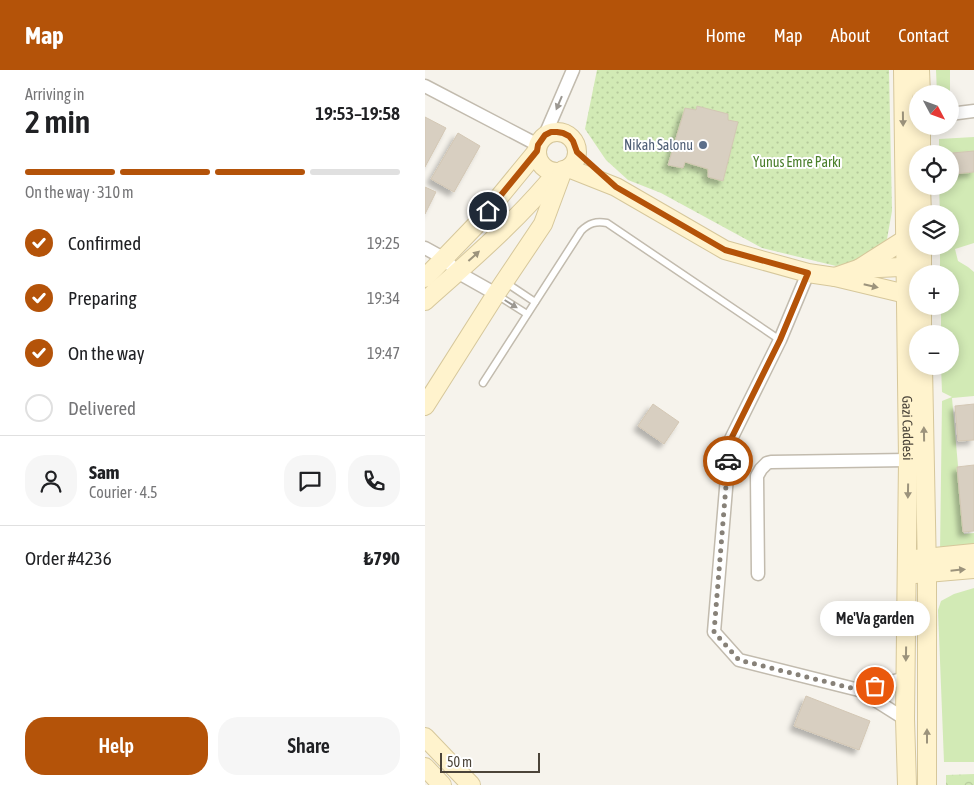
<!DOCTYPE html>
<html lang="en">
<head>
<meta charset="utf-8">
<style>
  :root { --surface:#fff; --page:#f6f6f6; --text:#202124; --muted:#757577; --line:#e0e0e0; --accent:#b45309 }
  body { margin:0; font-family:"Asap Condensed",sans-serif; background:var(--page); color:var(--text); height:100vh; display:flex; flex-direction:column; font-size:19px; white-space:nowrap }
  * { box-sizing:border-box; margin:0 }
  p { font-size:16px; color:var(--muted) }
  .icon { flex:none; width:28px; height:28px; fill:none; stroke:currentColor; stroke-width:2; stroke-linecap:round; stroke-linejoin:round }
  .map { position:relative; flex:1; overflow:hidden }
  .drawer { display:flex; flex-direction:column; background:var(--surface); width:425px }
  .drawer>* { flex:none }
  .needle { width:32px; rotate:131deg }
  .fabs { position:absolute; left:484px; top:15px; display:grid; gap:10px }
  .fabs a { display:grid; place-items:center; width:50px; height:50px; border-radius:50%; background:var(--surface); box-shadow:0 2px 12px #0003; font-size:25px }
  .scale { position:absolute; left:15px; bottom:12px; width:100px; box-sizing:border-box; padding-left:5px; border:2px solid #4b4439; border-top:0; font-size:14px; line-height:18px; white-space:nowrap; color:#4b4439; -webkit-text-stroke:4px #fff; paint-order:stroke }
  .pin { position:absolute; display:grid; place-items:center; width:42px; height:42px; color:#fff; margin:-21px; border:2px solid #fff; border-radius:50%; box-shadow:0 1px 5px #0007 }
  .courier { position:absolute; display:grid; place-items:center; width:50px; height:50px; margin:-25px; border:4px solid #b45309; border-radius:50%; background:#fff; color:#222; box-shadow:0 1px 6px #0007 }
  .bubble { position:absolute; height:35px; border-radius:18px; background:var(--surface); box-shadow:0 2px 12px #0003; font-size:16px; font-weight:600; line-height:35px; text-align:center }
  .summary em { font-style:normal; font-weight:600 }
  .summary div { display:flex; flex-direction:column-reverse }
  .summary { display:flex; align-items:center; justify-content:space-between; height:85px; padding:0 25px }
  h1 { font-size:32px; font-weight:600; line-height:38px }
  .bar { display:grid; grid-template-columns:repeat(4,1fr); gap:8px 5px; align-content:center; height:60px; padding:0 25px }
  .bar i { height:6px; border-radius:4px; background:var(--line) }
  .bar .current { background:var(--accent) }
  .bar p { grid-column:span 4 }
  .line { display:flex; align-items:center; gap:12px; padding:0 25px; border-top:1px solid var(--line) }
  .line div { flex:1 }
  .round { display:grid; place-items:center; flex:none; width:52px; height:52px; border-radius:20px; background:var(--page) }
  ol { padding:0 25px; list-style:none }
  li { display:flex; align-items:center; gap:15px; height:55px }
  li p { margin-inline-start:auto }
  li .icon { padding:5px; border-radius:50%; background:var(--accent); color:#fff; stroke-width:4 }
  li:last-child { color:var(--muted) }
  li i { width:28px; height:28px; border:2px solid var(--line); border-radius:50% }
  .action { display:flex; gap:10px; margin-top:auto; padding:10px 25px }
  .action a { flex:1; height:58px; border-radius:20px; background:var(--accent); color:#fff; font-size:20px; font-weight:600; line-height:58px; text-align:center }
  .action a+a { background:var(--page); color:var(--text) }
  header { display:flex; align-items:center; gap:30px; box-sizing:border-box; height:70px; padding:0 25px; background:var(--accent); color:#fff }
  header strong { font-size:24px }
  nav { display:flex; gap:28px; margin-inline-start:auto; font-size:18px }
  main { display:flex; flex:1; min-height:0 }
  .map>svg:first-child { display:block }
</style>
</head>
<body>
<header>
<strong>Map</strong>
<nav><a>Home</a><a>Map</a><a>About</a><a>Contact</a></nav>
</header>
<main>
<section class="drawer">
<div class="summary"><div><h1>2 min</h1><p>Arriving in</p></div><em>19:53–19:58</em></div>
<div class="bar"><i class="current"></i><i class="current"></i><i class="current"></i><i></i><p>On the way · 310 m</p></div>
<ol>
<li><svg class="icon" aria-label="check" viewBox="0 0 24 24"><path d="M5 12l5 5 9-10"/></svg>Confirmed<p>19:25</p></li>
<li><svg class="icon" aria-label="check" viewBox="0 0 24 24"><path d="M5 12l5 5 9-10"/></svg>Preparing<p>19:34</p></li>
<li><svg class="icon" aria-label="check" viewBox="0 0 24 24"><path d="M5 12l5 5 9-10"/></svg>On the way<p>19:47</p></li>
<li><i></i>Delivered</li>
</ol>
<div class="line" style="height:90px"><a class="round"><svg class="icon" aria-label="person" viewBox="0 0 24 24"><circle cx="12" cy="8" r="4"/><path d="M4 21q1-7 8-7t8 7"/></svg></a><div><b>Sam</b><p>Courier · 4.5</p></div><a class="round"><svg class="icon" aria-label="chat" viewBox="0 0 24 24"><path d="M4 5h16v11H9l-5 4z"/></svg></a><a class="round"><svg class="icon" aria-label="phone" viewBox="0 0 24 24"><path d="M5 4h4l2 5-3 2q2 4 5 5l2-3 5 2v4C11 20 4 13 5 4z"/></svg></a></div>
<div class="line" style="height:65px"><div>Order #4236</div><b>₺790</b></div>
<div class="action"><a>Help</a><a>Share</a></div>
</section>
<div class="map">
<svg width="549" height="715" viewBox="0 0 549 715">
  <defs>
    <pattern id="forest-crowns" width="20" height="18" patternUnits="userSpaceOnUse" patternTransform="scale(1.25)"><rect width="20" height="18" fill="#d2eab5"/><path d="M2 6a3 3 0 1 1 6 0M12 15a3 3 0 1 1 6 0" fill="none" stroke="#b6ca9c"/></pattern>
    <pattern id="park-dots" width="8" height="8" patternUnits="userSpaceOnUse" patternTransform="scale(1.25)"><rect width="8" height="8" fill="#d2eab5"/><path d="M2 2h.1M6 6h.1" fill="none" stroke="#b6ca9c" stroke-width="1.8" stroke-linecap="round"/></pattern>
    <filter id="shadow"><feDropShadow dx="-4.5" dy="4.5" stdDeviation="2.5" flood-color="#0004"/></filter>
  </defs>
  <rect width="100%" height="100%" fill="#f6f3ec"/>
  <g fill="#d2eab5">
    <path d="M 511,0 L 525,0 L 525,24 L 512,24 Z"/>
    <path d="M 549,67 L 549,173 L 530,179 L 533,191 L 543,197 L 549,202 L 549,326 L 527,328 L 539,464 L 549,463 L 549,478 L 515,483 L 517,331 L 527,327 L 517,322 L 516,296 L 525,296 L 525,264 L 516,264 L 516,236 L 525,236 L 525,204 L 515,204 L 515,176 L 525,176 L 525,144 L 515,144 L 514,116 L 525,116 L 525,84 L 514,84 L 514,69 Z"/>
    <path d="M 549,518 L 549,692 L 519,692 L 513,540 L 516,531 L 529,524 Z"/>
  </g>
  <path fill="url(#forest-crowns)" d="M 549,704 L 549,715 L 521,715 L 521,705 Z"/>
  <path fill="url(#park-dots)" d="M 172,0 L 464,0 L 467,141 L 462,169 L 444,189 L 411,196 L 337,178 L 236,123 L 203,110 L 181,90 L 160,59 Z"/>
  <g fill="#d8cfc1" stroke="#d3c7b4" filter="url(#shadow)">
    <path d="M 272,36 L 303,44 L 303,50 L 313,52 L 298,111 L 283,107 L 283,99 L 260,92 L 258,98 L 243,95 L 260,38 L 271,40 Z"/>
    <path d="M 0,47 L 21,58 L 0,97 Z"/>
    <path d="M 33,63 L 55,76 L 29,122 L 6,109 Z"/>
    <path d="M 549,81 L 549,102 L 529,104 L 527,83 Z"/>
    <path d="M 0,117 L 11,122 L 0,144 Z"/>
    <path d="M 228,334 L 254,352 L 239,374 L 213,356 Z"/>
    <path d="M 549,334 L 549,370 L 533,371 L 530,336 Z"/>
    <path d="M 549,395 L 549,461 L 538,462 L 532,397 Z"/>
    <path d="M 381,626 L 445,651 L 434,680 L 369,656 Z"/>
  </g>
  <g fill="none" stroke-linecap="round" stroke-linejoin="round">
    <g stroke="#c2bbae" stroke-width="9">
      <g id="lane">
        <path d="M 80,212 L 110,232"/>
        <path d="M 72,225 L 102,244"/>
        <path d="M 58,313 L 156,161 C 164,153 171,151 182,153 L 355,270"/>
      </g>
    </g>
    <g stroke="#c2bbae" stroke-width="15">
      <g id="street">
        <path d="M 0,16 L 113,75"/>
        <path d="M 525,44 L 549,41"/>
        <path d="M 120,65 L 148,0"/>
        <path d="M 0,178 L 20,189 L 32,202 L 71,224"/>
        <path d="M 383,203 L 355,270 L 305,371 L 289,562 L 314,590 L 434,620 L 480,649"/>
        <path d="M 333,504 L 332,406 L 336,399 L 342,393 L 346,392 L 483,390"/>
        <path d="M 434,620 L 481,608"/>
      </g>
    </g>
    <g stroke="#d6c79b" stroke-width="20">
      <g id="secondary">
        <path id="s1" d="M 478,0 L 483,390 L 480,649 L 482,715"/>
        <path d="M 495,0 L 496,24"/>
        <path d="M 496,56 L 496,84"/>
        <circle cx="132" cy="82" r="20"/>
        <path d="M 143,98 L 191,117 L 300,180 L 383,203 L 410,207 L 481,224 L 492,224"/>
        <path d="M 496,116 L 497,144"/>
        <path d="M 497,176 L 497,204"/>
        <path d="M 435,198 L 479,170"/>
        <path d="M 410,207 L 433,199 L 497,196"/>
        <path d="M 0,208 L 52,154 L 112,81"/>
        <path d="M 0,231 C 46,190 93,150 132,102"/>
        <path d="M 497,236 L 497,264"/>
        <path d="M 498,296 L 502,503 L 502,715"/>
        <path d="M 0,336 L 71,224 L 118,154 L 138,100"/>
        <path d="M 490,489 L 549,483"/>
        <path d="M 490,504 L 549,499"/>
        <path d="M 0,667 L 46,715"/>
        <path d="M 0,697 L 17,715"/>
      </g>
    </g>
    <use href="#lane" stroke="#fff" stroke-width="6"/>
    <use href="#street" stroke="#fff" stroke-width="12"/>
    <use href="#secondary" stroke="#fff3cd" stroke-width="18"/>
  </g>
  <defs><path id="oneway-solid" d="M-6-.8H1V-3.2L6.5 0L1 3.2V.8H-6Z" transform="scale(1.25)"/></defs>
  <g fill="#9c9892">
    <use href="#oneway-solid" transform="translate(134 33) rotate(113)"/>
    <use href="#oneway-solid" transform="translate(86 234) rotate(32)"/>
  </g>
  <g fill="#9c937c">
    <use href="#oneway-solid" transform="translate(478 49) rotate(89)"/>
    <use href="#oneway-solid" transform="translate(49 186) rotate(-42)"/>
    <use href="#oneway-solid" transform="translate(446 216) rotate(13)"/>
    <use href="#oneway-solid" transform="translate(499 364) rotate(-91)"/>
    <use href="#oneway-solid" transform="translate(483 421) rotate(91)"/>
    <use href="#oneway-solid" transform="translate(533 500) rotate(-6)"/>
    <use href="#oneway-solid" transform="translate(481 584) rotate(91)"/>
    <use href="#oneway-solid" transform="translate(502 666) rotate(-90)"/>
  </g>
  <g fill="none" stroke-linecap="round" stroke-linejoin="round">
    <path stroke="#878178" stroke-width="5" stroke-dasharray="0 9" d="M 303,391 L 289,562 L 314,590 L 434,620 L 450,616"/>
    <path stroke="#b45309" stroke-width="6" d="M 63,141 L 112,81 L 113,75 L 120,65 L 126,62 L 132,62 L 138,63 L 144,66 L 148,71 L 152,82 L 191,117 L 300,180 L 383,203 L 355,270 L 305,371 L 303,391"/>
  </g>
  <circle fill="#5c6f8a" stroke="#fff" stroke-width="2" cx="278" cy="75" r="5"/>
  <g text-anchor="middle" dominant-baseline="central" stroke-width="4" stroke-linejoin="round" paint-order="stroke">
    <g font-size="14" fill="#4e5e75" stroke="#fff" text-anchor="end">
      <text x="268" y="75">Nikah Salonu</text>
    </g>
    <g font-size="14" fill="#4a7f2a" stroke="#fff">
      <text x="372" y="92">Yunus Emre Parkı</text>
    </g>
    <g font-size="14" fill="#4b4439" stroke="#fff">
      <text stroke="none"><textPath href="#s1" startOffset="358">Gazi Caddesi</textPath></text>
    </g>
  </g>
</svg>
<div class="fabs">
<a><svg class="needle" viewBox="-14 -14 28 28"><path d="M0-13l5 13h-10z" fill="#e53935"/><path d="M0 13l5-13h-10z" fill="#757577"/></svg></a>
<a><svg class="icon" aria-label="locate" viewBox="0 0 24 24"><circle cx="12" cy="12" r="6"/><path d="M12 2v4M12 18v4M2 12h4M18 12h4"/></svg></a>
<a><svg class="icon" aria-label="layers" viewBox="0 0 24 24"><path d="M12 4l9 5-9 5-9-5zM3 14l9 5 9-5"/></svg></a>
<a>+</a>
<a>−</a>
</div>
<div class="scale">50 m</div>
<div class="pin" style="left:450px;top:616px;background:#ea580c"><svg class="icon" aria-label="bag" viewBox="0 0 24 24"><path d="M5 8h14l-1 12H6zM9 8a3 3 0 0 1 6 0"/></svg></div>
<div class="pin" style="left:63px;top:141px;background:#1f2937"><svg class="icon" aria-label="home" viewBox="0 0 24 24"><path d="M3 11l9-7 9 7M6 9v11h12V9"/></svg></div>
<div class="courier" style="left:303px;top:391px"><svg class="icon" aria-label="car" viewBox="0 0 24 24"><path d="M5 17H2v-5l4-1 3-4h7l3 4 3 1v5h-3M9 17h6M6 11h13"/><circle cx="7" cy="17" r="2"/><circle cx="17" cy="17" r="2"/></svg></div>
<div class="bubble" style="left:395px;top:531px;width:110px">Me'Va garden</div>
</div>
</main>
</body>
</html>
